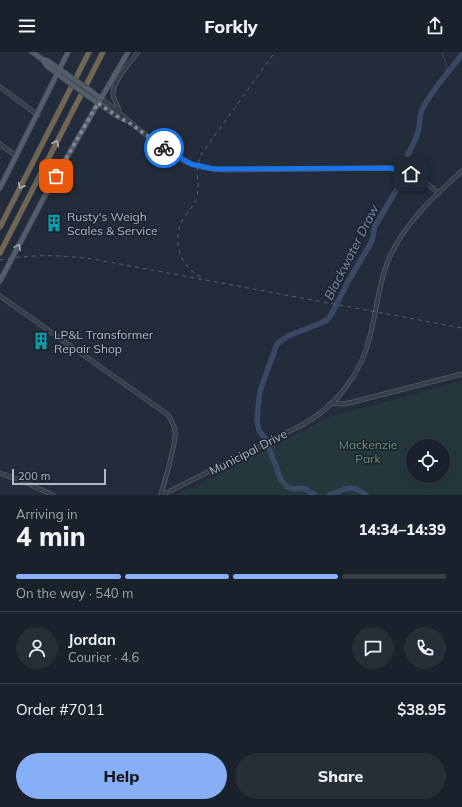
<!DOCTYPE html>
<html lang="en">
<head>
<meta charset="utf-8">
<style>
  :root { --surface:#1a212c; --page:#272e38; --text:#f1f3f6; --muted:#9fa3a9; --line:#383e48; --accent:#87aff5 }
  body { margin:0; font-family:Mulish,sans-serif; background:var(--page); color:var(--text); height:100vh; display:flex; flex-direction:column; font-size:15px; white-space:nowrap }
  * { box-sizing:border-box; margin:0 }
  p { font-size:13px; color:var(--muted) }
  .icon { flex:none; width:22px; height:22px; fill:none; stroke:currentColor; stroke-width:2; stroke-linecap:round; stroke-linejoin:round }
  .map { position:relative; height:443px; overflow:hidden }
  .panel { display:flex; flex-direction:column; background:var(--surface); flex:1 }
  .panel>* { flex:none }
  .fabs { position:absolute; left:406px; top:387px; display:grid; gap:8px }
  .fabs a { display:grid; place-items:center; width:44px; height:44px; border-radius:50%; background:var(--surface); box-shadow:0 2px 10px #0003,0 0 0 1px var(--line); font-size:20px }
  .scale { position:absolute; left:12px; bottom:10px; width:94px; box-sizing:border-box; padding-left:4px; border:2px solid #b1b9c6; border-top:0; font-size:11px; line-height:14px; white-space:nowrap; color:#b1b9c6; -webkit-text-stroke:3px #1b232f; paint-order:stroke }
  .pin { position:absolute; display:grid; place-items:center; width:34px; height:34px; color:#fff; margin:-17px; border-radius:8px; box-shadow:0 2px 6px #0006 }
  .courier { position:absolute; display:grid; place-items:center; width:40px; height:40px; margin:-20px; border:3px solid #1a73e8; border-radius:50%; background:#fff; color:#222; box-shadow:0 1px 5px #0007 }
  .summary em { font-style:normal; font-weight:800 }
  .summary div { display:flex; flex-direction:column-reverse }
  .summary { display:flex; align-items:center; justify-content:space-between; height:68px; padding:0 16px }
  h1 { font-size:26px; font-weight:800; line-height:30px }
  .bar { display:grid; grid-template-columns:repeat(4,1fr); gap:6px 4px; align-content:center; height:48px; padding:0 16px }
  .bar i { height:5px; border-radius:3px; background:var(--line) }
  .bar .on { background:var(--accent) }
  .bar p { grid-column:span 4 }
  .line { display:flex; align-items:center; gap:10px; padding:0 16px; border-top:1px solid var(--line) }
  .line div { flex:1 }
  .round { display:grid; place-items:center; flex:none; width:42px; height:42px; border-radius:21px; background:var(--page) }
  .primary-button { display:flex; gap:8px; margin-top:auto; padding:8px 16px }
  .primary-button a { flex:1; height:46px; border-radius:24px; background:var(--accent); color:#111; font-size:16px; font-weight:800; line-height:46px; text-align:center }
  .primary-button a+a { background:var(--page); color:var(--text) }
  header { display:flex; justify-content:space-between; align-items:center; height:52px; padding:0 16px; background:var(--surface); font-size:18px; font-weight:800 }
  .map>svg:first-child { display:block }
</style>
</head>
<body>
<header><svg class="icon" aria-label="menu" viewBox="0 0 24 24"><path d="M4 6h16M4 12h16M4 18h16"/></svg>Forkly<svg class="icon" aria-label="share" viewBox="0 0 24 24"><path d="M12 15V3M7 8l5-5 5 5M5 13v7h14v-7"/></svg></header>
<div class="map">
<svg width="462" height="443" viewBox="0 0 462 443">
  <rect width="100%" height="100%" fill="#232c3a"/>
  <path fill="#24383b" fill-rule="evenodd" d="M 462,329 L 462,443 L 175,443 L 200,432 L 331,364 ZM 413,394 L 443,394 L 443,424 L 413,424 Z"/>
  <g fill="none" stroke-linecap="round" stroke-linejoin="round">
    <path stroke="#384963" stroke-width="1" d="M 442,0 L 446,12 L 446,23"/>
    <g stroke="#384963" stroke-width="5.5">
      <path d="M 402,116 C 407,102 416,90 419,76 C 420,70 419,64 422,58 C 430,40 450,19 462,2"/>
      <path d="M 315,443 L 303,436 L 293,437 L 287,435 L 281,428 L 266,388 L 259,378 L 257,369 L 258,355 L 260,339 L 277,292 L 288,284 L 321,271 L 328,267 L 332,261 L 349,228 L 372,189 L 375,174 L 397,137 L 401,121"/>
      <path d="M 329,443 C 345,438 349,430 366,443"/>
    </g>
    <g stroke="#545c68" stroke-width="5">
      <g id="minor">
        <path d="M 0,35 L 38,63"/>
        <path d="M 100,46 C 128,66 159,99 191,112 C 202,116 213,117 225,118 L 390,116 C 409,119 424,129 439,141"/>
        <path d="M 98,51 L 115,63 L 127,69"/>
        <path d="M 119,61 C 119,54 114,49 113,43 C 112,29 130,11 138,0"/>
        <path d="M 0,92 L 16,104"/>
        <path d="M 0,244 L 167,362 C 171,367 174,373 175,379 C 177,392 164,429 161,443"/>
        <path d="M 332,351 L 343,352 L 353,350 L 462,322"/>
        <path d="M 0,421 L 20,428 L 53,443"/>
        <path d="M 162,443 L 304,372 C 337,353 361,322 370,284 C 377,257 379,228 391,202 C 407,169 435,143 462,119"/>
      </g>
    </g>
    <g stroke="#3f4753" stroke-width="6">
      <g id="major">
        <path d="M 32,0 L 42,7 L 48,9 L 72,26"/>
        <path d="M 42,7 L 47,14 L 67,29"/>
        <path d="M 91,39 L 100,46"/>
        <path d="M 88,44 L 98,51"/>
        <path d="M 0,136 L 68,0"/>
        <path d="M 0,229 L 49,136 L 128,0"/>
      </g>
    </g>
    <g stroke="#414955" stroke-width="6">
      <g id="highway">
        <path d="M 0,175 L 89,0"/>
        <path d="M 0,201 L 103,0"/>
      </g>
    </g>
    <use href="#minor" stroke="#363e4a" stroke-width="3.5"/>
    <use href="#major" stroke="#545d6a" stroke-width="4.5"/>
    <use href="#highway" stroke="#706653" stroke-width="5"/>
    <g stroke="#586271" stroke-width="1" stroke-dasharray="4 4" stroke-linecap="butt">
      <path d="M 0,208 C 31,202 62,203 93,207 L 462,276"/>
      <path d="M 201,225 C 180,215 171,188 183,167 C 188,159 195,153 197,144 C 199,136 198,130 197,122 C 197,116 199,110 200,104 L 275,0"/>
    </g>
    <g stroke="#3f4753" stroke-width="6" stroke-linecap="butt">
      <g id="major-bridge">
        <path d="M 72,26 L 91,39"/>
        <path d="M 67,29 L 88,44"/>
      </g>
    </g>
    <use href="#major-bridge" stroke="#545d6a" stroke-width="4.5"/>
  </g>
  <defs><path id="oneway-chevron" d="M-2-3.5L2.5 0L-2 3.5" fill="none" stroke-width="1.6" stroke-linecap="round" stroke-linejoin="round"/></defs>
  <g stroke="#aab1ba">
    <use href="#oneway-chevron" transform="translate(56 91) rotate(-63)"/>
    <use href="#oneway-chevron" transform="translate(21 134) rotate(117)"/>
  </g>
  <use stroke="#9ea7b4" href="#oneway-chevron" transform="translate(18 195) rotate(-62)"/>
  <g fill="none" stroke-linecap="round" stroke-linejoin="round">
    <path stroke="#7f8895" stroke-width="4" stroke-dasharray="0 7.2" d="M 56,124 L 98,51 L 115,63 L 131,72 L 164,96"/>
    <path stroke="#1a73e8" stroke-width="5" d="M 164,96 L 191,112 L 214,117 L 390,116 L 411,122"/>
  </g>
  <defs>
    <g id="building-bare" transform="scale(1.38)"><path d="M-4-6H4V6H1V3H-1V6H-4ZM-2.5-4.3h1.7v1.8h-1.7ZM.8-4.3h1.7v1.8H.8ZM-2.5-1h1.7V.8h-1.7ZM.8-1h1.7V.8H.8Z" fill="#0f9aa8" stroke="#1b232f" stroke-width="2.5" paint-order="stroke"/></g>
  </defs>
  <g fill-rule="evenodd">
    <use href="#building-bare" x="54" y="171"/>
    <use href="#building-bare" x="41" y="289"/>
  </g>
  <g text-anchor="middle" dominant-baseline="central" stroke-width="3" stroke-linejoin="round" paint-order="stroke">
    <g font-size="12" fill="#b1b9c6" stroke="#1b232f" text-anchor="start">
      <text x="67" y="164">Rusty's Weigh<tspan x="67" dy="14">Scales &amp; Service</tspan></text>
      <text x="54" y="282">LP&amp;L Transformer<tspan x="54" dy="14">Repair Shop</tspan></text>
    </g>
    <g font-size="12" fill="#699775" stroke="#1b232f">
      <text x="368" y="392">Mackenzie<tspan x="368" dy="14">Park</tspan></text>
    </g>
    <g font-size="12" fill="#b1b9c6" stroke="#1b232f">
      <text transform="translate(248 400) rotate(-27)">Municipal Drive</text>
    </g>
    <g font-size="13" font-style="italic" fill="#7a8ead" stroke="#1b232f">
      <text transform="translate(351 200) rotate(-63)">Blackwater Draw</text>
    </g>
  </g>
</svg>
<div class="fabs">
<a><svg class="icon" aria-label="locate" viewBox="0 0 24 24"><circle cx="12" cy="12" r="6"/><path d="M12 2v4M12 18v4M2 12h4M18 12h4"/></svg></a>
</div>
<div class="scale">200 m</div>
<div class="pin" style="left:56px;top:124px;background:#ea580c"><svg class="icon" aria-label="bag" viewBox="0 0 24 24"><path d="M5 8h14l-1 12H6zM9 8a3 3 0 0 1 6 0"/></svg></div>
<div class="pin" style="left:411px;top:122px;background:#1f2937"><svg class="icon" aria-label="home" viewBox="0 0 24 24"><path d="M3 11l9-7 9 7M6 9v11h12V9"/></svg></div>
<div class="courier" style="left:164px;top:96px"><svg class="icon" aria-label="bike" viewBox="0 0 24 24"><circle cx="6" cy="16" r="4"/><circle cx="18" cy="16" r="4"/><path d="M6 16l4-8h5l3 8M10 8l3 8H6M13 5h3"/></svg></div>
</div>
<section class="panel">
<div class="summary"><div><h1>4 min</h1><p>Arriving in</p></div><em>14:34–14:39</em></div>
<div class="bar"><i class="on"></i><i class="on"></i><i class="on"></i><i></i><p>On the way · 540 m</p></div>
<div class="line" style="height:72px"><a class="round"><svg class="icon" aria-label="person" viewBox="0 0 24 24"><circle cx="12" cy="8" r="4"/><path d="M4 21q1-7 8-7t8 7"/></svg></a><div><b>Jordan</b><p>Courier · 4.6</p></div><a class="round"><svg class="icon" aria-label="chat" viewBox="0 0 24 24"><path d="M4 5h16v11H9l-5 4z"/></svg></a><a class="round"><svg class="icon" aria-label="phone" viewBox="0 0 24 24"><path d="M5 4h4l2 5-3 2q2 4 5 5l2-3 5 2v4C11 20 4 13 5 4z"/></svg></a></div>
<div class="line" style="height:52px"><div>Order #7011</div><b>$38.95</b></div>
<div class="primary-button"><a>Help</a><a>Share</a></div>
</section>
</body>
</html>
